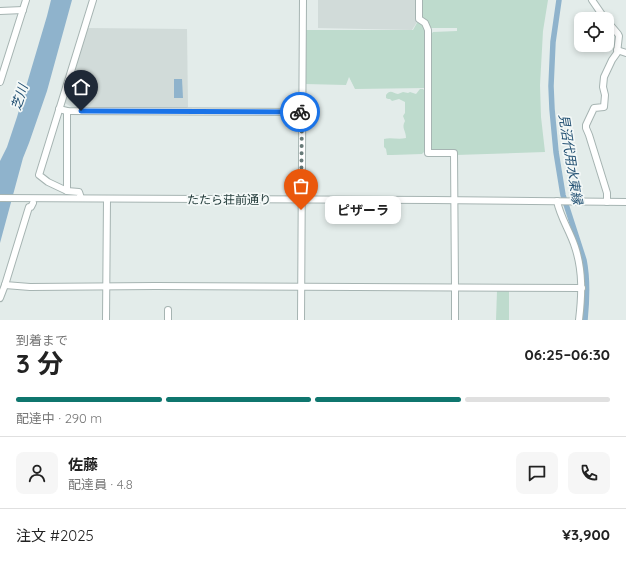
<!DOCTYPE html>
<html lang="ja">
<head>
<meta charset="utf-8">
<style>
  :root { --surface:#fff; --page:#f6f6f6; --text:#222; --muted:#767676; --line:#e0e0e0; --accent:#0f766e }
  body { margin:0; font-family:Quicksand,"Noto Sans JP",sans-serif; background:var(--page); color:var(--text); height:100vh; display:flex; flex-direction:column; font-size:15px; white-space:nowrap }
  * { box-sizing:border-box; margin:0 }
  p { font-size:13px; color:var(--muted) }
  .icon { flex:none; width:22px; height:22px; fill:none; stroke:currentColor; stroke-width:2; stroke-linecap:round; stroke-linejoin:round }
  .map { position:relative; height:320px; overflow:hidden }
  .side { display:flex; flex-direction:column; background:var(--surface); flex:1 }
  .side>* { flex:none }
  .tools { position:absolute; left:574px; top:12px; display:grid; gap:8px }
  .tools a { display:grid; place-items:center; width:40px; height:40px; border-radius:8px; background:var(--surface); box-shadow:0 2px 6px #0003; font-size:20px }
  .pin { position:absolute; display:grid; place-items:center; width:34px; height:34px; color:#fff; margin:-41px -17px; border-radius:50% 50% 50% 0; rotate:-45deg; box-shadow:0 0 4px #0007 }
  .pin .icon { rotate:45deg }
  .courier { position:absolute; display:grid; place-items:center; width:40px; height:40px; margin:-20px; border:3px solid #1a73e8; border-radius:50%; background:#fff; color:#222; box-shadow:0 1px 5px #0007 }
  .bubble { position:absolute; height:28px; border-radius:8px; background:var(--surface); box-shadow:0 2px 6px #0003; font-size:13px; font-weight:700; line-height:28px; text-align:center }
  .summary em { font-style:normal; font-weight:700 }
  .summary div { display:flex; flex-direction:column-reverse }
  .summary { display:flex; align-items:center; justify-content:space-between; height:68px; padding:0 16px }
  h1 { font-size:26px; font-weight:700; line-height:30px }
  .bar { display:grid; grid-template-columns:repeat(4,1fr); gap:6px 4px; align-content:center; height:48px; padding:0 16px }
  .bar i { height:5px; border-radius:3px; background:var(--line) }
  .bar .on { background:var(--accent) }
  .bar p { grid-column:span 4 }
  .line { display:flex; align-items:center; gap:10px; padding:0 16px; border-top:1px solid var(--line) }
  .line div { flex:1 }
  .round { display:grid; place-items:center; flex:none; width:42px; height:42px; border-radius:8px; background:var(--page) }
  .map>svg:first-child { display:block }
</style>
</head>
<body>
<div class="map">
<svg width="626" height="320" viewBox="0 0 626 320">
  <rect width="100%" height="100%" fill="#e3ecea"/>
  <g fill="#d1dbd9">
    <path d="M 318,0 L 417,0 L 417,22 L 412,30 L 318,28 Z"/>
    <path d="M 87,28 L 187,29 L 188,107 L 185,109 L 73,108 L 65,103 Z"/>
  </g>
  <g fill="#bedbcd">
    <path d="M 421,0 L 548,0 L 543,31 L 540,85 L 541,117 L 545,152 L 456,155 L 456,151 L 434,151 L 431,148 L 431,34 L 433,32 L 457,31 L 457,28 L 431,28 L 427,22 L 421,16 Z"/>
    <path d="M 418,21 L 426,27 L 426,88 L 355,89 L 349,77 L 346,85 L 305,84 L 306,30 L 413,30 Z"/>
    <path d="M 420,89 L 423,89 L 426,92 L 425,132 L 424,139 L 426,150 L 422,154 L 392,155 L 387,155 L 386,149 L 384,147 L 384,139 C 391,137 398,140 406,138 C 406,130 401,128 405,121 L 403,116 L 405,113 L 405,102 L 399,99 L 392,101 L 390,99 L 388,99 L 386,98 L 386,95 C 390,89 393,93 398,94 L 403,92 L 408,93 L 410,92 L 416,94 Z"/>
    <path d="M 509,290 L 509,320 L 496,320 L 497,291 Z"/>
  </g>
  <g fill="#8fb3cc">
    <path d="M 51,0 L 72,0 L 47,91 L 29,143 L 23,158 L 0,243 L 0,161 L 7,147 L 17,117 L 47,16 Z"/>
    <path d="M 174,79 L 182,79 L 183,98 L 174,98 Z"/>
  </g>
  <g fill="none" stroke-linecap="round" stroke-linejoin="round">
    <path stroke="#8fb3cc" stroke-width="5.5" d="M 559,0 L 553,42 L 551,86 L 552,109 L 556,152 L 563,195 L 584,260 C 588,280 587,300 585,320"/>
    <g stroke="#a6b4b2" stroke-width="8">
      <g id="minor">
        <path d="M 419,0 L 419,19 L 425,23 L 428,30 L 428,153 L 454,153 L 455,288 L 455,320"/>
        <path d="M 592,0 L 605,19"/>
        <path d="M 0,11 L 23,10"/>
        <path d="M 617,50 L 626,53"/>
        <path d="M 0,82 L 26,0"/>
        <path d="M 59,109 L 67,111 L 302,112"/>
        <path d="M 67,191 L 67,111"/>
        <path d="M 0,198 L 433,200 L 626,202"/>
        <path d="M 81,198 L 79,192 L 67,191 L 48,182 L 39,175 L 93,0"/>
        <path d="M 557,201 C 560,217 570,231 575,247 C 583,271 582,295 579,320"/>
        <path d="M 607,202 L 607,193 L 589,135 L 586,128 L 586,125 L 594,108 L 604,107 L 605,95 L 603,87 L 604,77 L 612,60 L 617,53 L 619,36 L 618,34 L 607,21"/>
        <path d="M 5,285 L 30,287 L 155,286 L 582,288"/>
        <path d="M 0,298 L 5,285 L 29,207 L 31,207 L 33,203"/>
        <path d="M 106,320 L 107,199"/>
        <path d="M 168,320 L 168,310"/>
        <path d="M 301,320 L 303,0"/>
      </g>
    </g>
    <use href="#minor" stroke="#fff" stroke-width="6"/>
  </g>
  <g fill="none" stroke-linecap="round" stroke-linejoin="round">
    <path stroke="#677a78" stroke-width="4" stroke-dasharray="0 7.2" d="M 300,112 L 302,112 L 301,210"/>
    <path stroke="#1a73e8" stroke-width="5" d="M 81,111 L 300,112"/>
  </g>
  <g text-anchor="middle" dominant-baseline="central" stroke-width="3.5" stroke-linejoin="round" paint-order="stroke">
    <g font-size="12" fill="#243c3b" stroke="#f3f8f7">
      <text x="229" y="199">たたら荘前通り</text>
    </g>
    <g font-size="13" font-style="italic" fill="#235173" stroke="#f3f8f7">
      <text transform="translate(19 97) rotate(-72)">芝川</text>
      <text transform="translate(571 159) rotate(81)">見沼代用水東縁</text>
    </g>
  </g>
</svg>
<div class="tools">
<a><svg class="icon" aria-label="locate" viewBox="0 0 24 24"><circle cx="12" cy="12" r="6"/><path d="M12 2v4M12 18v4M2 12h4M18 12h4"/></svg></a>
</div>
<div class="pin" style="left:301px;top:210px;background:#ea580c"><svg class="icon" aria-label="bag" viewBox="0 0 24 24"><path d="M5 8h14l-1 12H6zM9 8a3 3 0 0 1 6 0"/></svg></div>
<div class="pin" style="left:81px;top:111px;background:#1f2937"><svg class="icon" aria-label="home" viewBox="0 0 24 24"><path d="M3 11l9-7 9 7M6 9v11h12V9"/></svg></div>
<div class="courier" style="left:300px;top:112px"><svg class="icon" aria-label="bike" viewBox="0 0 24 24"><circle cx="6" cy="16" r="4"/><circle cx="18" cy="16" r="4"/><path d="M6 16l4-8h5l3 8M10 8l3 8H6M13 5h3"/></svg></div>
<div class="bubble" style="left:325px;top:196px;width:76px">ピザーラ</div>
</div>
<section class="side">
<div class="summary"><div><h1>3 分</h1><p>到着まで</p></div><em>06:25–06:30</em></div>
<div class="bar"><i class="on"></i><i class="on"></i><i class="on"></i><i></i><p>配達中 · 290 m</p></div>
<div class="line" style="height:72px"><a class="round"><svg class="icon" aria-label="person" viewBox="0 0 24 24"><circle cx="12" cy="8" r="4"/><path d="M4 21q1-7 8-7t8 7"/></svg></a><div><b>佐藤</b><p>配達員 · 4.8</p></div><a class="round"><svg class="icon" aria-label="chat" viewBox="0 0 24 24"><path d="M4 5h16v11H9l-5 4z"/></svg></a><a class="round"><svg class="icon" aria-label="phone" viewBox="0 0 24 24"><path d="M5 4h4l2 5-3 2q2 4 5 5l2-3 5 2v4C11 20 4 13 5 4z"/></svg></a></div>
<div class="line" style="height:52px"><div>注文 #2025</div><b>¥3,900</b></div>
</section>
</body>
</html>
